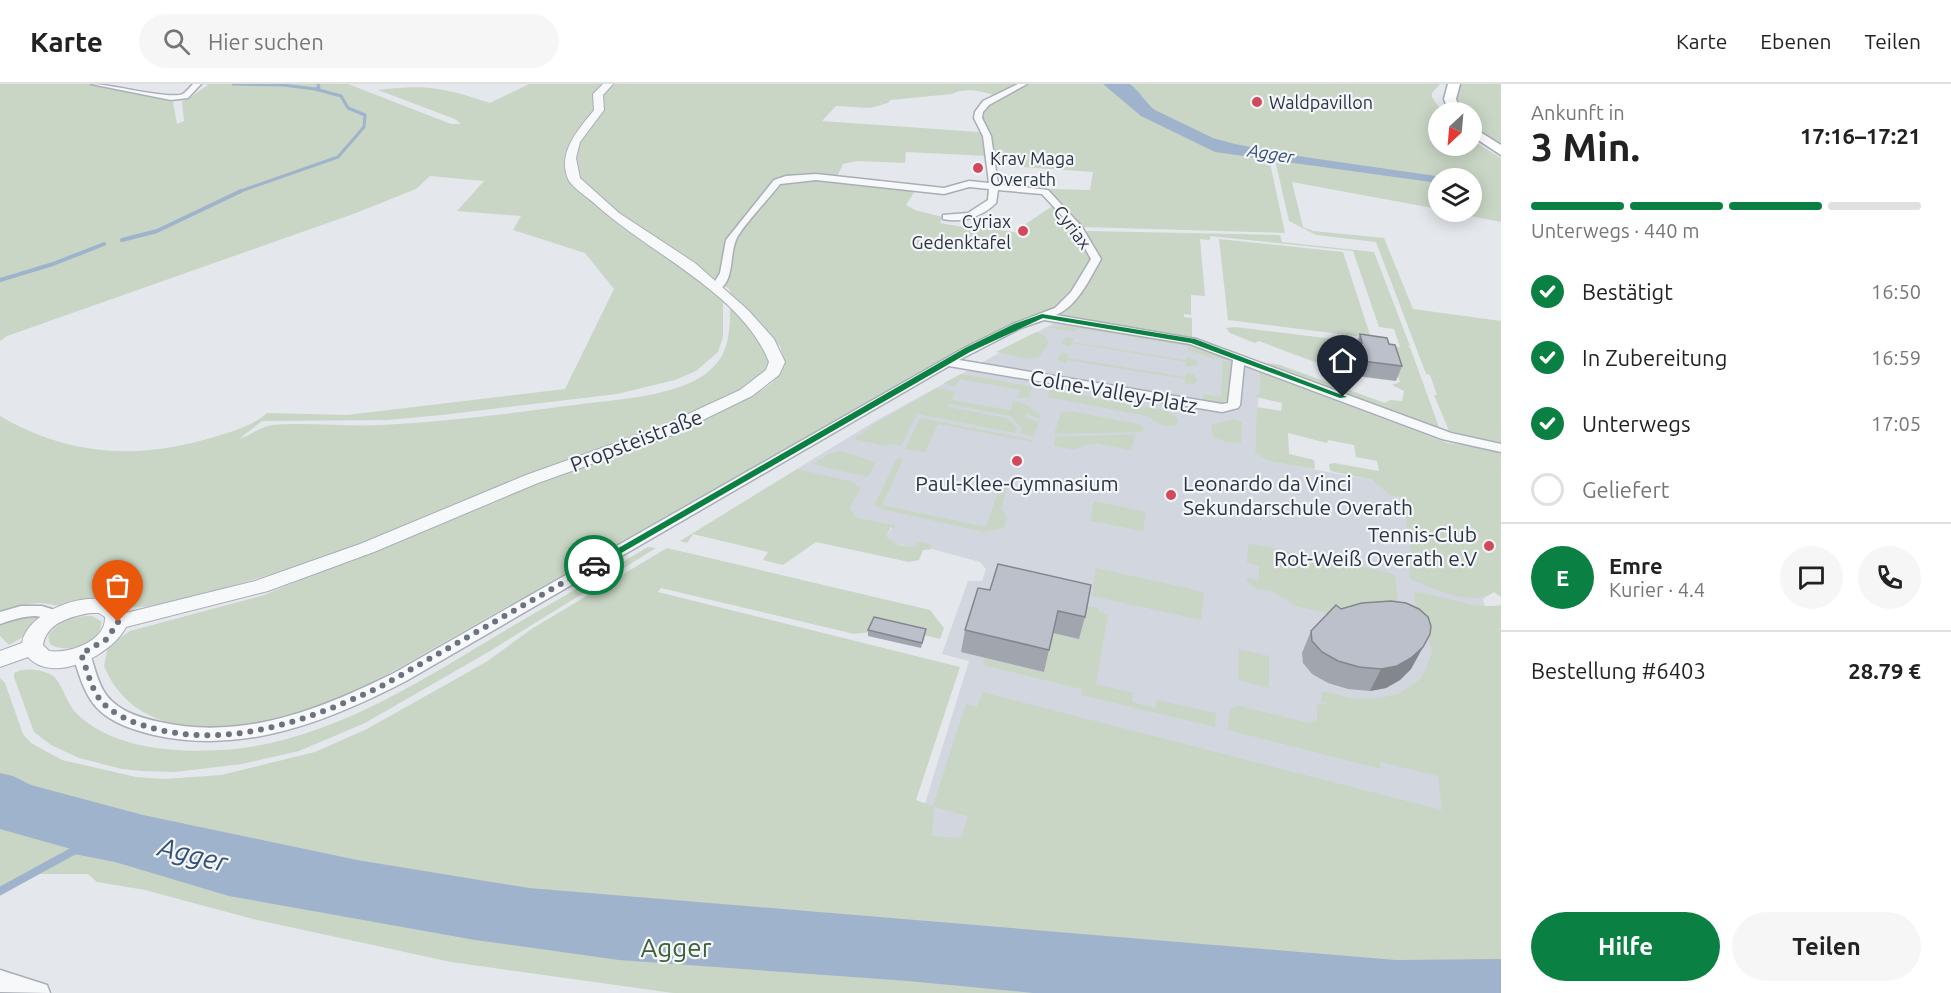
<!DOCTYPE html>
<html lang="de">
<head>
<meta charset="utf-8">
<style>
  :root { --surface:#fff; --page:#f6f6f6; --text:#222; --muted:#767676; --line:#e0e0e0; --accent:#0b8043 }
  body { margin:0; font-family:Ubuntu,sans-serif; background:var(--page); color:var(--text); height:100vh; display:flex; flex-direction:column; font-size:22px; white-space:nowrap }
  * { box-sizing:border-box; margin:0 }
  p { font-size:20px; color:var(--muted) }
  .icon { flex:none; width:33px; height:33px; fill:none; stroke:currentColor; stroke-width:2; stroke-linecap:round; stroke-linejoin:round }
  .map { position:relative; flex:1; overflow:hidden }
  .sheet { display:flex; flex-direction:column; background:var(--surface); width:450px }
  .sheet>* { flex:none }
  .needle { width:39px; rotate:206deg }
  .buttons { position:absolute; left:1428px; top:18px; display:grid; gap:12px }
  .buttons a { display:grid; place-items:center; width:54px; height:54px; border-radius:50%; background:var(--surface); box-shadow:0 3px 15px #0003; font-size:30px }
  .pin { position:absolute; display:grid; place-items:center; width:51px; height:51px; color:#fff; margin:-62px -26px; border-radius:50% 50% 50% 0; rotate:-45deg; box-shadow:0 0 6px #0007 }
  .pin .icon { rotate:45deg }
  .courier { position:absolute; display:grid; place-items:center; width:60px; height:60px; margin:-30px; border:4px solid #0b8043; border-radius:50%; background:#fff; color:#222; box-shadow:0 2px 8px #0007 }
  .summary em { font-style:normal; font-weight:700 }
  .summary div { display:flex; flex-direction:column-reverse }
  .summary { display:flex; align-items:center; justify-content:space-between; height:102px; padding:0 30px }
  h1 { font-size:39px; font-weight:700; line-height:45px }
  .bar { display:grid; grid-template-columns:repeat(4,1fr); gap:9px 6px; align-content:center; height:72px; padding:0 30px }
  .bar i { height:8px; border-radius:4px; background:var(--line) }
  .bar .selected { background:var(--accent) }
  .bar p { grid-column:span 4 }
  .line { display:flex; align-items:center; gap:15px; padding:0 30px; border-top:2px solid var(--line) }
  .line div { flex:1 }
  .round { display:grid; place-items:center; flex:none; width:63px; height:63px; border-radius:32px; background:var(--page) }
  ol { padding:0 30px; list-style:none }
  li { display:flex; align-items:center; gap:18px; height:66px }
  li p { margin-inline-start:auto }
  li .icon { padding:6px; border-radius:50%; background:var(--accent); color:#fff; stroke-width:4 }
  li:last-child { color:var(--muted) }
  li i { width:33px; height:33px; border:3px solid var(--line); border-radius:50% }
  .action { display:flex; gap:12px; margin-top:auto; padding:12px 30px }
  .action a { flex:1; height:69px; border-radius:36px; background:var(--accent); color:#fff; font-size:24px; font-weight:700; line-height:69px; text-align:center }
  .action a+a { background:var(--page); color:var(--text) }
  header { display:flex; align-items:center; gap:36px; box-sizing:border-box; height:84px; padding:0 30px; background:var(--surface); border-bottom:2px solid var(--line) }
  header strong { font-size:28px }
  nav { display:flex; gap:33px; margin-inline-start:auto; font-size:21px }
  .search { width:420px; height:54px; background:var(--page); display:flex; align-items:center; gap:15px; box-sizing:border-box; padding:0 21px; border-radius:33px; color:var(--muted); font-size:22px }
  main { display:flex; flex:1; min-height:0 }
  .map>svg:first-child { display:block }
</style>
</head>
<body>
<header>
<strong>Karte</strong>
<div class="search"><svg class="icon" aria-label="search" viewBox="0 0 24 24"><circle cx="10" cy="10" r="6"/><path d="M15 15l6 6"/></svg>Hier suchen</div>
<nav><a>Karte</a><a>Ebenen</a><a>Teilen</a></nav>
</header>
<main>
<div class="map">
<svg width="1501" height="909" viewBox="0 0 1501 909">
  <rect width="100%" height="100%" fill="#e4e7ec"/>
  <path fill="#d2d6de" d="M 1054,239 L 1191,261 L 1260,288 L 1255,369 L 1267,377 L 1372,396 L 1405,412 L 1494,508 L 1483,515 L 1485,524 L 1482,754 L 1211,799 L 907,778 L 969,577 L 942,570 L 968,497 L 982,497 L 986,485 L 980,478 L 932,465 L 923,466 L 893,459 L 886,452 L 894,441 L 856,433 L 850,424 L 861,404 L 797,385 L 872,339 Z"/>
  <g fill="#c9d6c5" fill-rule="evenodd">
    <path d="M 0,0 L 88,0 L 173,18 L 177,40 L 184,37 L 182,17 L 188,15 L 208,1 L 206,0 L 348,0 L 451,40 L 461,40 L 455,35 L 378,6 C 428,0 443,4 490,19 L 529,0 L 1020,0 L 996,12 C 982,7 966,3 952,10 L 890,16 L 888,19 L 870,24 L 836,22 L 822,37 L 979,48 L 984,52 L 986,72 L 906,68 L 905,79 L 857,77 L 843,80 L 837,93 L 915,107 L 906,121 L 915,126 L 942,133 L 940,139 L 963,143 L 968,140 L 1018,149 L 1024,141 L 1051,123 C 1072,132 1081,155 1091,174 L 1072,209 L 1056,223 L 1031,232 L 966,262 L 360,606 C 331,619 301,632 270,639 C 209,651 131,649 104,582 L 108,562 L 130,547 L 264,511 L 522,404 L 671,350 L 765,304 C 781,292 787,282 780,262 L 732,212 L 729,205 L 672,165 L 577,104 L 625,145 L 688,186 L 723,217 L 723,253 L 718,268 L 696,287 L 675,296 L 617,310 L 442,331 L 388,336 L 262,337 L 239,355 C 250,351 262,342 273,341 C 307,338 346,343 382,341 C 452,337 521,328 590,319 C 624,315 675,311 704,291 C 729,273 730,251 730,223 C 743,229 775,271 767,285 C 752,314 608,365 572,378 C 442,429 313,484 177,516 C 162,520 139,525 123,523 C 116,522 111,516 102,515 C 88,514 76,521 62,522 C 55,522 47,519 40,519 C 26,520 12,524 0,529 L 0,332 C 70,373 141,376 217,352 C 234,347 254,341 267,329 L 347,331 L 565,305 L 614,205 L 585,169 L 513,146 L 521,132 L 457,127 L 484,97 L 430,92 L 416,105 L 356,129 L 7,252 L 0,257 Z"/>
    <path d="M 1026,0 L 1440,0 L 1432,9 L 1432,13 L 1442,28 L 1438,28 L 1438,62 L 1472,62 L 1472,56 L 1501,74 L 1501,138 L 1449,128 L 1472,128 L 1472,94 L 1438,94 L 1438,125 L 1292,98 L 1303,143 L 1313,147 L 1384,154 L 1413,225 L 1501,237 L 1501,359 L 1449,347 L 1434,311 L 1437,311 L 1430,291 L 1426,290 L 1376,158 L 1316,151 L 1289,137 L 1276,80 L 1270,79 L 1285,149 L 1082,143 L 1049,108 L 1050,105 L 1090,106 L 1093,88 L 1008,82 L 1008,78 L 993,77 L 981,28 L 986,21 Z"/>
    <path d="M 1460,0 L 1501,0 L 1501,64 L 1472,43 L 1472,28 L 1460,28 L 1455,13 Z"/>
    <path d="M 1087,147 L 1280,151 L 1282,158 L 1374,168 L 1410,262 L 1406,262 L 1410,263 L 1440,346 L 1265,281 L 1268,279 L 1280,281 L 1385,319 L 1390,316 L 1402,317 L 1404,307 L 1392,301 L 1400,298 L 1387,262 L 1400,263 L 1394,245 L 1379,243 L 1353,167 L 1210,152 L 1210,156 L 1200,155 L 1205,212 L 1191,211 L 1191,231 L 1184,230 L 1184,233 L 1192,234 L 1192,253 L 1059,232 C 1077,221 1091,195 1099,176 L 1085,149 Z"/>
    <path d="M 1219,155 L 1343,168 L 1371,254 L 1228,236 Z"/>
    <path d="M 1071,242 L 1188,260 L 1230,276 L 1212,274 L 1188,266 L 1188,262 L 1077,244 L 1075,248 L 1046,243 Z"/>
    <path d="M 1235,243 L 1350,257 L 1352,271 L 1346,271 L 1352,292 L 1259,257 L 1255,259 L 1230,249 L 1226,244 Z"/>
    <path d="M 1036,248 L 1044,251 L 1049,258 L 1039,273 L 1030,275 L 996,268 Z"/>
    <path d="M 1067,253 L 1073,254 L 1073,258 L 1186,276 L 1188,272 L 1198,278 L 1197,281 L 1186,283 L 1186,278 L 1072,259 L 1069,263 L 1061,259 Z"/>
    <path d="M 1062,269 L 1069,270 L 1068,274 L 1185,293 L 1187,289 L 1193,290 L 1197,295 L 1196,299 L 1185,300 L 1185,295 L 1067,276 L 1066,280 L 1057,275 Z"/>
    <path d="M 1223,277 L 1231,277 L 1230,312 L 1222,320 L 1203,319 L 1203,310 L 1221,313 Z"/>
    <path d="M 1260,288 L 1447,359 L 1501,366 L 1501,513 L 1494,508 C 1469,524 1435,504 1410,495 L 1406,469 L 1411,470 L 1403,413 L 1390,411 L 1372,396 L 1330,387 L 1329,380 L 1334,379 L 1379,387 L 1377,377 L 1356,373 L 1354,361 L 1328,356 L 1327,359 L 1288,349 L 1289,370 L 1314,376 L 1315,384 L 1313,385 L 1267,377 L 1255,369 L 1257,323 L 1281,327 L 1282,319 L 1256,313 L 1259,309 Z"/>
    <path d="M 961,290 L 1029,302 L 1032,304 L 1029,314 L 1017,314 L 1020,306 L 960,295 L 955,303 L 944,299 Z"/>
    <path d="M 937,304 L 955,308 L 952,316 L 1010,326 L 1013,317 L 1025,320 L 1041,331 L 1040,335 L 1027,330 L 1025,334 L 1039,338 L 1034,352 L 1020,349 L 1022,344 L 1010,332 L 949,320 L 948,323 L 1006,334 L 1017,343 L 1015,349 L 917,330 L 901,362 L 891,360 L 886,362 L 854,355 L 874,340 Z"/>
    <path d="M 1054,306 L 1167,327 L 1178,335 L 1177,341 C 1165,344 1156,339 1147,332 L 1047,313 L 1049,307 Z"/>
    <path d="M 1069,327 L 1138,340 L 1144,343 L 1143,348 L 1054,350 L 1061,329 Z"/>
    <path d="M 920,334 L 1033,356 L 1033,358 L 938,340 L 925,368 L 905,365 Z"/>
    <path d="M 1234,335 L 1242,338 L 1241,359 L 1226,358 L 1213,353 L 1211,341 Z"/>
    <path d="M 1136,350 L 1131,366 L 1093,359 L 1077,364 L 1076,366 L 1054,362 L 1055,353 Z"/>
    <path d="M 840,367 L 876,378 L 868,393 L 812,380 L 831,369 Z"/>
    <path d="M 899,374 L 903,375 L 882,421 L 986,443 L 1001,398 L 1008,402 L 1001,424 L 1007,433 L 1004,444 L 984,448 L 881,425 L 875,420 L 896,376 Z"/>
    <path d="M 797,385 L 853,398 L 861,404 L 850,424 L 856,433 L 894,441 L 896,445 L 891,443 L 886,452 C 894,460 903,464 915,462 L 918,457 L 929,460 L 931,465 L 923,466 L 919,476 L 909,478 L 816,458 L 783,481 L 763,476 L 768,468 L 693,450 L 687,459 L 680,457 Z"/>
    <path d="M 1094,417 L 1146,428 L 1143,447 L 1090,437 Z"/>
    <path d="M 1253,460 L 1390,489 L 1395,492 L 1399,527 L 1342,532 L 1295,522 L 1272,507 L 1257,505 L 1247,498 L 1247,494 L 1259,496 L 1259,482 L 1247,479 L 1248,461 Z"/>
    <path d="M 648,463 L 656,464 L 490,567 L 365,639 L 299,667 L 242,680 L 175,688 L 142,687 L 122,685 L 79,674 L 51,661 L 34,648 L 14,593 L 14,589 C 24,583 43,585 53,592 C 62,599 67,620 77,630 C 112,664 173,669 219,666 C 324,661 419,598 506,546 C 553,518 601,491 648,463 Z"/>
    <path d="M 667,464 L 930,526 L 944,544 L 940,555 L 874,539 L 870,548 L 854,550 L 661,504 L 658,508 L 960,583 L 916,716 L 933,722 L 966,620 L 977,623 L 982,608 L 1442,726 L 1438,692 L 1380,678 L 1381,685 L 1228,646 L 1230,625 L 1239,622 L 1309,639 L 1317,636 L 1317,621 L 1327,619 L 1321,617 L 1322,607 L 1355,615 L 1381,614 L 1400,609 L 1419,596 L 1426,585 L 1432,568 L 1429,555 L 1418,538 L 1414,508 C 1443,511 1473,526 1501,521 L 1501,909 L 673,909 L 451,878 L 253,835 L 145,806 L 97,798 L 88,790 L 39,790 L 0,812 L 0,594 L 5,599 L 23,650 L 31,659 L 62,676 L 136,693 L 165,695 L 221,691 L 315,668 L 367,645 L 486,578 L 533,544 ZM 934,723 L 968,732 L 961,754 L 932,752 Z"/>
    <path d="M 1096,484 L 1204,508 L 1201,536 L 1092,512 Z"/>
    <path d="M 1086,522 L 1099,524 L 1099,528 L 1108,530 L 1096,600 L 1133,609 L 1132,618 L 1156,624 L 1157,616 L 1216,629 L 1215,643 L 1081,611 L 1081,605 L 983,581 L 985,574 L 1044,588 L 1053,549 Z"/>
    <path d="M 33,531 L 39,533 L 38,537 L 21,554 L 9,561 L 0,552 L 0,537 Z"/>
    <path d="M 92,532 L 101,537 C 104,559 65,571 50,560 L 48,551 C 59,537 74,531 92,532 Z"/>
    <path d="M 1239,565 L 1269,572 L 1269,604 L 1238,596 Z"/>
  </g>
  <g fill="#9fb4cc">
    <path d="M 1103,0 L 1130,0 C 1141,8 1145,19 1155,26 L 1213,54 L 1235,60 L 1304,73 L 1450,94 L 1438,94 L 1438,99 L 1215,68 L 1141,32 Z"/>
    <path d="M 0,689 L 13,692 L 31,701 L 143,731 L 357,776 L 529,804 L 1396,876 L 1501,875 L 1501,909 L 1033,909 L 908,897 L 619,876 L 475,856 L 229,812 L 115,778 L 69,769 L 71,765 L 0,745 Z"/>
  </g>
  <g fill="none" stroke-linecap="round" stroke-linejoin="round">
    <g stroke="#9fb4cc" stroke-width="3">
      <path d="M 233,0 L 283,1 L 315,5"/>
      <path d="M 238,108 L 338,73 L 364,43 L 365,31 L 348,24 L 341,12 L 315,5 L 319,4 L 318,0"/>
    </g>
    <g stroke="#9fb4cc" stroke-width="4">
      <path d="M 122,156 L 157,147 L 241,107"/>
      <path d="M 0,196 L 53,180 L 104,160"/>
    </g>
    <path stroke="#9fb4cc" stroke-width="8" d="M 0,807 L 77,765"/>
    <g stroke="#a9aeb7" stroke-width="3">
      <g id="minor">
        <path d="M 91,0 C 111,0 170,16 183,10 C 186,8 190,3 193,0 L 201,0 L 188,14 L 171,16 Z"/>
        <path d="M 1018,0 L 1027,0 L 989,21 L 983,28 L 982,34 L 991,52 L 998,100 L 1048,106 L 1082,143 L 1101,175 C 1090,194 1078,222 1056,231 L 1196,255 L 1451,349 L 1501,360 L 1501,368 L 1442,355 L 1244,281 L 1240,321 L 1238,324 L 1222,328 L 949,282 L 406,597 C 327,638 243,671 154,651 C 134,646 111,639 97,624 C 83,609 79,588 72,570 L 75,566 L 87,566 L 90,570 C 95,584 98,601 107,612 C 120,628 141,634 160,638 C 243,657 321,625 394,589 L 964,264 L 1013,240 L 1055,224 L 1071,208 L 1091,175 L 1075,146 L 1042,110 L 998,106 L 996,119 C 982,133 962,139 943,135 L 943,131 L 968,129 L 988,116 L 989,105 L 969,103 L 944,110 L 816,96 L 780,100 C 770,114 742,142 736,156 C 729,172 735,200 716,207 L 711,204 L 720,189 L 726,156 L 774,96 L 786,92 L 816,90 L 944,104 L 969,97 L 989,99 L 983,52 L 974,34 L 975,28 L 983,17 ZM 1044,236 L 1190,260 L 1233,276 L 1228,319 L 1222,320 L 959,276 L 1021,244 Z"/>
        <path d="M 21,522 L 42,522 L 61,528 L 63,532 L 61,536 C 51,538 45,533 36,532 C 23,532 12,536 0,540 L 0,528 Z"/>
        <path d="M 0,886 L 47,901 L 50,909 L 0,908 Z"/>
      </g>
    </g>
    <g stroke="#a9aeb7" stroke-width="2">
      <path id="tertiary" d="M 603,0 L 613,0 L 603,11 L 604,26 L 580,58 L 576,74 L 580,94 L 619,129 L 695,179 L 748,226 L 774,255 L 785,278 L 779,291 L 752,312 L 670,352 L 538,399 L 374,468 L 268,507 L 126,543 C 112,571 53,601 28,573 L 0,583 L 0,567 L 22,559 C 27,524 106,497 126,529 L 255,497 L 360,460 L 526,391 L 658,344 L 740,306 L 766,286 L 769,278 C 742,209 647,168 595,120 C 588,113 572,104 568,95 C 557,68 579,45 594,26 L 593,10 ZM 91,529 L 99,529 L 105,533 C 106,557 69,570 49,567 L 43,561 C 46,539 71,532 91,529 Z"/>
    </g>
    <g stroke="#a3abb8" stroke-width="3">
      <g id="primary">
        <path d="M 1448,0 L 1460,0 L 1456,15 L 1461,28 L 1449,28 L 1444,15 Z"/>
        <path d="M 1472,43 L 1501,61 L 1501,71 L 1472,52 Z"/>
      </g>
    </g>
    <use href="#minor" fill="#f7f8fa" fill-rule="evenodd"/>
    <use href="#tertiary" fill="#f7f8fa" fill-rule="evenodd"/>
    <use href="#primary" fill="#fff" fill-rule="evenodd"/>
  </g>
  <g fill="#a1a5ae">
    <path d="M 1360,250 L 1389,260 L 1402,282 L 1396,297 L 1356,292 L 1351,273 Z"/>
    <path d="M 978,504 L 1085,533 L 1079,555 L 1053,549 L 1044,588 L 961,568 L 965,546 Z"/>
    <path d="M 1341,525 L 1430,550 L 1411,585 L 1400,596 L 1386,604 L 1370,607 L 1348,605 L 1328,599 L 1312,590 L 1303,579 L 1302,569 L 1311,547 Z"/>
    <path d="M 926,545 L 921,564 L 868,552 L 868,546 Z"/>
  </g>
  <path fill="#83868d" d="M 1423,563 L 1411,585 L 1400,596 L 1386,604 L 1370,607 L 1381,585 Z"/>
  <g fill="#bbc0ca" stroke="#83868d" stroke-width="1.5">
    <path d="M 1360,250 L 1387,254 L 1389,260 L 1395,261 L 1402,282 L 1362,277 L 1356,259 L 1362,259 Z"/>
    <path d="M 998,480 L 1091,501 L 1085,533 L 1058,527 L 1049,566 L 965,546 L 978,504 L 990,506 Z"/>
    <path d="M 1391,517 L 1406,519 L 1419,525 L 1428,533 L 1431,542 L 1430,550 L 1423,563 L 1411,574 L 1397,582 L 1381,585 L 1359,583 L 1338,577 L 1322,568 L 1312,557 L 1311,547 L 1336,521 L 1341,525 L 1362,519 Z"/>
    <path d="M 874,533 L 926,545 L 922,559 L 868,546 Z"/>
  </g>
  <path fill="#0b8043" d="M 1042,230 L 1195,255 L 1347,313 L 1340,314 L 1191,259 L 1043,234 L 970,268 L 597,483 L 590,483 L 589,481 L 965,264 L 1014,240 Z"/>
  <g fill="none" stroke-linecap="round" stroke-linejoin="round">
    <path stroke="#6c737f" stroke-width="6" stroke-dasharray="0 10.8" d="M 118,538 L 107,555 L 81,570 C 87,585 91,605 101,617 C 111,629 131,638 145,642 C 226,667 307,637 380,603 L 594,481"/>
  </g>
  <g fill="#d1495b" stroke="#f4f6f9" stroke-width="2">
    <circle cx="1257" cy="18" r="6"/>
    <circle cx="978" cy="84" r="6"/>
    <circle cx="1023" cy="147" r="6"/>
    <circle cx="1017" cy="377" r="6"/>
    <circle cx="1171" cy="411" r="6"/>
    <circle cx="1489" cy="462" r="6"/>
  </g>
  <g text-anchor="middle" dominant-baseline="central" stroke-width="4.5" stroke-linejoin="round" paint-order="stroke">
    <g font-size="18" fill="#2b3445" stroke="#f4f6f9" text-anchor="start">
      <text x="1269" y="18">Waldpavillon</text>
      <text x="990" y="74">Krav Maga<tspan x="990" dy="21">Overath</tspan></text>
      <text x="1011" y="137" text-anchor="end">Cyriax<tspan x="1011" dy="21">Gedenktafel</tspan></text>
    </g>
    <g font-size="18" font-style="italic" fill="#34527a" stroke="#f4f6f9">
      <text transform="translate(1271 69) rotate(9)">Agger</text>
    </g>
    <g font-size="18" fill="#2b3445" stroke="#f4f6f9">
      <text transform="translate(1073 143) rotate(53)">Cyriax</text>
    </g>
    <g font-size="21" fill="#2b3445" stroke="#f4f6f9">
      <text transform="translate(1114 307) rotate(10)">Colne-Valley-Platz</text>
      <text transform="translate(636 356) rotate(-21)">Propsteistraße</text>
    </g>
    <g font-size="21" fill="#2b3445" stroke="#f4f6f9">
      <text x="1017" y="399">Paul-Klee-Gymnasium</text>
      <text x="1183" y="399" text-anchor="start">Leonardo da Vinci<tspan x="1183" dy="24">Sekundarschule Overath</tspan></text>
      <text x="1477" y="450" text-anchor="end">Tennis-Club<tspan x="1477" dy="24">Rot-Weiß Overath e.V</tspan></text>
    </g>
    <g font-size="26" fill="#3f6138" stroke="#f4f6f9">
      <text x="676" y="863">Agger</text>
    </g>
    <g font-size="27" font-style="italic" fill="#34527a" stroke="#f4f6f9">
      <text transform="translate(193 770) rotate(14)">Agger</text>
    </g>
  </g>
</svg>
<div class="buttons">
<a><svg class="needle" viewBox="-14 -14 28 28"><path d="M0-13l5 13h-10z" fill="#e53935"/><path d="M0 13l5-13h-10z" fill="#767676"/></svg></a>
<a><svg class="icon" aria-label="layers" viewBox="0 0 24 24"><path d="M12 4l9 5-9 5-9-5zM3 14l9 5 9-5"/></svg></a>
</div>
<div class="pin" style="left:118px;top:538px;background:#ea580c"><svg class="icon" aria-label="bag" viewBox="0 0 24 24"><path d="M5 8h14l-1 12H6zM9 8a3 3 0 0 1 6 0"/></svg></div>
<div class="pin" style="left:1343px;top:313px;background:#1f2937"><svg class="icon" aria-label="home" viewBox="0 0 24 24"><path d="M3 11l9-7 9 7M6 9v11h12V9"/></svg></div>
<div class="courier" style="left:594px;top:481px"><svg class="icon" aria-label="car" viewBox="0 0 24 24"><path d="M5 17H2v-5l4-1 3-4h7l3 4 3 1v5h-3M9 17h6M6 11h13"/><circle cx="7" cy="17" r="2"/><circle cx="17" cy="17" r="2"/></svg></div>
</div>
<section class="sheet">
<div class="summary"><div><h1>3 Min.</h1><p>Ankunft in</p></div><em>17:16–17:21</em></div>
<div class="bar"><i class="selected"></i><i class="selected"></i><i class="selected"></i><i></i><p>Unterwegs · 440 m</p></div>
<ol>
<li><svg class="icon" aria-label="check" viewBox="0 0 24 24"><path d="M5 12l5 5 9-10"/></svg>Bestätigt<p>16:50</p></li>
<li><svg class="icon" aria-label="check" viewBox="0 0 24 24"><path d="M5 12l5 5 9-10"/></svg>In Zubereitung<p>16:59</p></li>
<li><svg class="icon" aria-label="check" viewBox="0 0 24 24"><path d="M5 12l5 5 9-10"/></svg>Unterwegs<p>17:05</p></li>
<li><i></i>Geliefert</li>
</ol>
<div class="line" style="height:108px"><b class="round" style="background:var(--accent);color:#fff">E</b><div><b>Emre</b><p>Kurier · 4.4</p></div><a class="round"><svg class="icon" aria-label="chat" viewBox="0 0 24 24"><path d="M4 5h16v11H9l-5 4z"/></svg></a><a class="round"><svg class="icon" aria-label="phone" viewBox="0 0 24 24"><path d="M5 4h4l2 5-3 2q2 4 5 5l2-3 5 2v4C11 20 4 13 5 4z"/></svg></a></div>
<div class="line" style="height:78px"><div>Bestellung #6403</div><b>28.79 €</b></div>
<div class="action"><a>Hilfe</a><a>Teilen</a></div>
</section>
</main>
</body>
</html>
